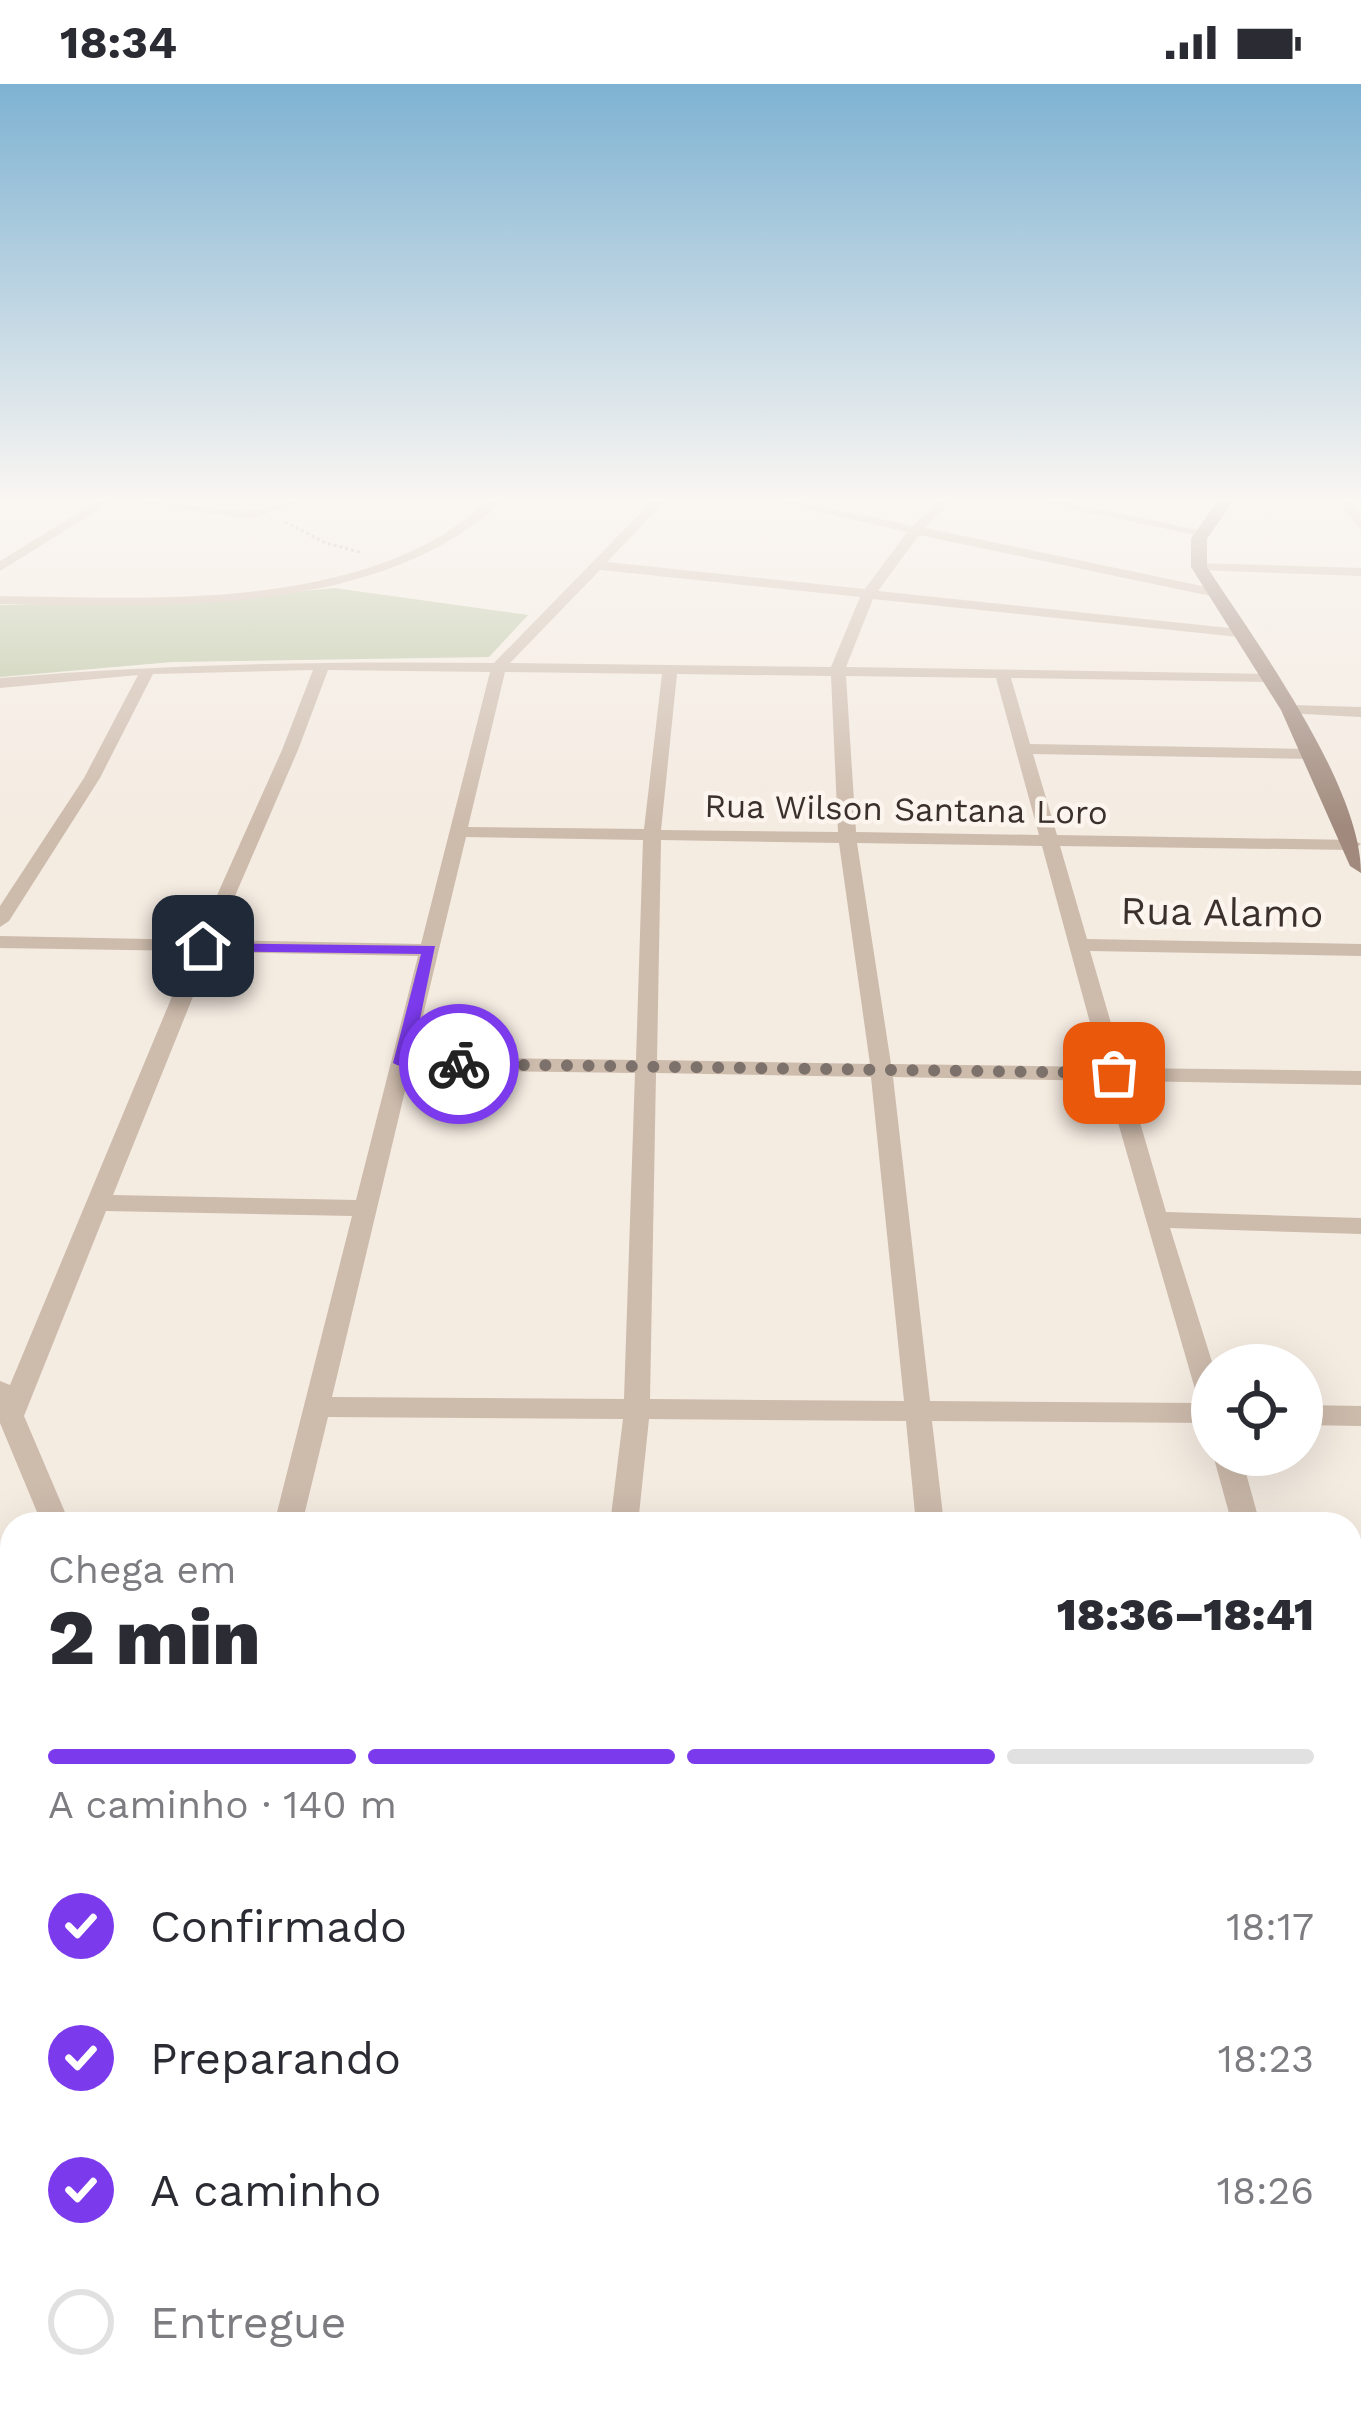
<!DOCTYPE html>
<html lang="pt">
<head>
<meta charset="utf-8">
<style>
  :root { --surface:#fff; --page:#f7f7f7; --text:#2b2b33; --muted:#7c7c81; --line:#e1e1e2; --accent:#7c3aed }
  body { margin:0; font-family:"Work Sans",sans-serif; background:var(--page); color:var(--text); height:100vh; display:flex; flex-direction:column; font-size:45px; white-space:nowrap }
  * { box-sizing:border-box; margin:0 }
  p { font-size:39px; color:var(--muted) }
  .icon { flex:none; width:66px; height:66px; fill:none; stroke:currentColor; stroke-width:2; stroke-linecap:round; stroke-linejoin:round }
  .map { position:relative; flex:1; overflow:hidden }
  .side { position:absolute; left:0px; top:1428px; width:1362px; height:903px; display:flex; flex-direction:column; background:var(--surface); border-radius:36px 36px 0 0; box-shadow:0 12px 48px #0002 }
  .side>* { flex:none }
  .controls { position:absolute; left:1191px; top:1260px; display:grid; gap:24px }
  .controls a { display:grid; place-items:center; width:132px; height:132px; border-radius:50%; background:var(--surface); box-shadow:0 12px 48px #0002; font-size:60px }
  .pin { position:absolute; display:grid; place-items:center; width:102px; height:102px; color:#fff; margin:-51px; border-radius:24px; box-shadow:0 6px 18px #0006 }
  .courier { position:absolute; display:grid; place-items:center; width:120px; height:120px; margin:-60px; border:9px solid #7c3aed; border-radius:50%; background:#fff; color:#222; box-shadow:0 3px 15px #0007 }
  .head em { font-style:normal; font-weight:800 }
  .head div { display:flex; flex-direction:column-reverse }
  .head { display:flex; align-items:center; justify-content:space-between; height:204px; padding:0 48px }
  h1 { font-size:78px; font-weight:800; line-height:90px }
  .bar { display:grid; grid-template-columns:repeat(4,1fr); gap:18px 12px; align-content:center; height:144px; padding:0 48px }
  .bar i { height:15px; border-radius:9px; background:var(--line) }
  .bar .current { background:var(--accent) }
  .bar p { grid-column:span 4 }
  ol { padding:0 48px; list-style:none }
  li { display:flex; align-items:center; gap:36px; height:132px }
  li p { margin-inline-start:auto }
  li .icon { padding:12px; border-radius:50%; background:var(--accent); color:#fff; stroke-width:4 }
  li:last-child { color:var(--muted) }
  li i { width:66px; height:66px; border:6px solid var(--line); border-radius:50% }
  .status { display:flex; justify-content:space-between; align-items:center; height:84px; padding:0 60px; background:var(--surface); direction:ltr }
  .status svg { height:33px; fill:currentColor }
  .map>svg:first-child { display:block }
</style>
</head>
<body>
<div class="status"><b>18:34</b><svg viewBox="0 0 49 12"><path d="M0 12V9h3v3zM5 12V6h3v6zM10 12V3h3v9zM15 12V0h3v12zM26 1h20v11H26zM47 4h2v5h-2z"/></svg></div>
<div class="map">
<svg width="1361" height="2330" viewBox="0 0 1361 2330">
  <rect width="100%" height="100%" fill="#f4ebe1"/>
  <path fill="#b8c4a0" d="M 334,504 L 528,531 L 489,573 L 172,578 L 0,593 L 0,521 L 209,517 Z"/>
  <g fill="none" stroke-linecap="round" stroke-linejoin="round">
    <path stroke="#b9a596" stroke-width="3" stroke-dasharray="3 3" stroke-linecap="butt" d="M 285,438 L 326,459 L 363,469"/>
    <g fill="#cdbbac" fill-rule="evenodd">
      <path d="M 98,417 L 113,417 L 0,487 L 0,477 Z"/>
      <path d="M 128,417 C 167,417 206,426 246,427 C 265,427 283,417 303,417 L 251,435 Z"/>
      <path d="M 489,417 L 503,417 C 377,534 161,523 0,520 L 0,512 C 140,514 320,525 444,450 C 460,440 474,428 489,417 Z"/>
      <path d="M 652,417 L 665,417 L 607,478 L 865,505 L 907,448 L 771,417 L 795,417 L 913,442 L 938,417 L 951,417 L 925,444 L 1216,505 L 1218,508 L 1211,512 L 919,451 L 878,507 L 1239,545 L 1246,549 L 1239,553 L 873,515 L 846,583 L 1273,590 L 1273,596 L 1268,598 L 1011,594 L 1030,660 L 1312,665 L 1320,670 L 1312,675 L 1033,670 L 1057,751 L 1353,756 L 1361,760 L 1353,766 L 1060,762 L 1087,855 L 1361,860 L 1361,872 L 1090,867 L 1124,984 L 1361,987 L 1361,1001 L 1128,997 L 1166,1128 L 1361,1134 L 1361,1150 L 1170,1144 L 1213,1281 L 1212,1339 L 932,1337 L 944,1440 L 916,1440 L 906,1337 L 649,1335 L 638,1440 L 610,1440 L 623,1335 L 328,1333 L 302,1440 L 274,1440 L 352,1132 L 106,1127 L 24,1332 L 70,1440 L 42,1440 L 0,1339 L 0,1297 L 10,1301 L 191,867 L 0,864 L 0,852 L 197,856 L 282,666 L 313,586 L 153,590 L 100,694 L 9,837 L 0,843 L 0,822 L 84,694 L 138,591 L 0,604 L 0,594 C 165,580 328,577 494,579 ZM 600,486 L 860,513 L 831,583 L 510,579 ZM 328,586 L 490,588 L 421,860 L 216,856 L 298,666 ZM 505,588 L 662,590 L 644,745 L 468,743 ZM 677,590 L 831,592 L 838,748 L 661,746 ZM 846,592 L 996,594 L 1039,751 L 856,748 ZM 466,753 L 643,756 L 636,976 L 413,973 ZM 661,756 L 839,759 L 870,980 L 657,976 ZM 857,759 L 1042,762 L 1102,983 L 891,980 ZM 211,868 L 418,872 L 356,1116 L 113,1111 ZM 410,986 L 635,989 L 624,1315 L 332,1313 ZM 656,989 L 871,993 L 904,1317 L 650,1315 ZM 893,993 L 1106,997 L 1199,1319 L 930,1317 Z"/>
      <path d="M 1033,417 L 1059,417 L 1208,448 L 1201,452 Z"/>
      <path d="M 1338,417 L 1350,417 L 1361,433 L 1361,447 Z"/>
      <path d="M 1199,479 L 1361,484 L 1361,492 L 1194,486 L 1192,483 Z"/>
      <path d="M 1291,621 L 1361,623 L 1361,633 L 1285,629 L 1283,626 Z"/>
      <path d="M 1302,1321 L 1361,1322 L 1361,1342 L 1302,1341 Z"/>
      <path d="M 1213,1371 L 1241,1371 L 1260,1440 L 1232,1440 Z"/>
      <rect x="1350" y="1569" width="11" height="26"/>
      <path d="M 1350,1836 L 1361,1840 L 1361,1916 L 1350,1911 Z"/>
      <path d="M 12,1900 L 12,1947 L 0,1952 L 0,1905 Z"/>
      <path d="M 12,2156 L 12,2208 L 0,2213 L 0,2161 Z"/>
      <path d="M 520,2319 L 562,2319 L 560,2330 L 518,2330 Z"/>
      <rect x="956" y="2319" width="42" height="11"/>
    </g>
    <path fill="#a18a7d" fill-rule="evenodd" d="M 1217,417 L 1233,417 L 1207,455 L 1207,483 C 1256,558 1361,701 1361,789 L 1350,782 L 1281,626 L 1191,483 L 1191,455 Z"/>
  </g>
  <linearGradient id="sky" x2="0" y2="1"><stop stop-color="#7eb2d2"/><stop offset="0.56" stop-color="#faf6f2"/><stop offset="1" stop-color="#faf6f2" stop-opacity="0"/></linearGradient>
  <rect width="1361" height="743" fill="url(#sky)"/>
  <path fill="#7c3aed" d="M 197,859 L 435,862 L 412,974 L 459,974 L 467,980 C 451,989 409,988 393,979 L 421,870 L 203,867 L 195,862 Z"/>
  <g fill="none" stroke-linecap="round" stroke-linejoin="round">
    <path stroke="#7c716b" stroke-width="12" stroke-dasharray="0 21.6" d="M 459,980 L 1114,989"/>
  </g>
  <g text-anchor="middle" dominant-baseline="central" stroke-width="9" stroke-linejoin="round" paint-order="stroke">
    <g font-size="33" fill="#3b302b" stroke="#fbf5ee">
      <text transform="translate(906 725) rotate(1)">Rua Wilson Santana Loro</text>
    </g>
    <g font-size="39" fill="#3b302b" stroke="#fbf5ee">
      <text transform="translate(1222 828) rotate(1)">Rua Alamo</text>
    </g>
  </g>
</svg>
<div class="controls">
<a><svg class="icon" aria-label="locate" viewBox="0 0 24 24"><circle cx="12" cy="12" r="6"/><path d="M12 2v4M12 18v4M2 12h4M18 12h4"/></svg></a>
</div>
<div class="pin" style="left:1114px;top:989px;background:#ea580c"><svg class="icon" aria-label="bag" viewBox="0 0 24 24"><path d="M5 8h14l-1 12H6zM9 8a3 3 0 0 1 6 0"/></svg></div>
<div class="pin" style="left:203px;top:862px;background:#1f2937"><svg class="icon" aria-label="home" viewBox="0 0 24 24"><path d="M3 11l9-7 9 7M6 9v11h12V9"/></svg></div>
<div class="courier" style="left:459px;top:980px"><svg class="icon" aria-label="bike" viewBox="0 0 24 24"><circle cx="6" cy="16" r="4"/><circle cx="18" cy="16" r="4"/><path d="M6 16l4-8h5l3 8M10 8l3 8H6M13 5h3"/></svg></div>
<section class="side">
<div class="head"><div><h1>2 min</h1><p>Chega em</p></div><em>18:36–18:41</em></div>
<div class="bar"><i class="current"></i><i class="current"></i><i class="current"></i><i></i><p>A caminho · 140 m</p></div>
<ol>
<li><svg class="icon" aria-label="check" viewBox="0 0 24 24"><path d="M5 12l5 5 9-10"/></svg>Confirmado<p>18:17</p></li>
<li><svg class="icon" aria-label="check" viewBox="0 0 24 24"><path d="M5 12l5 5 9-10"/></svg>Preparando<p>18:23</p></li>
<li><svg class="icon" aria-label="check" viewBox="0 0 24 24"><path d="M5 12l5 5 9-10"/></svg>A caminho<p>18:26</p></li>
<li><i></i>Entregue</li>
</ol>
</section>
</div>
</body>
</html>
